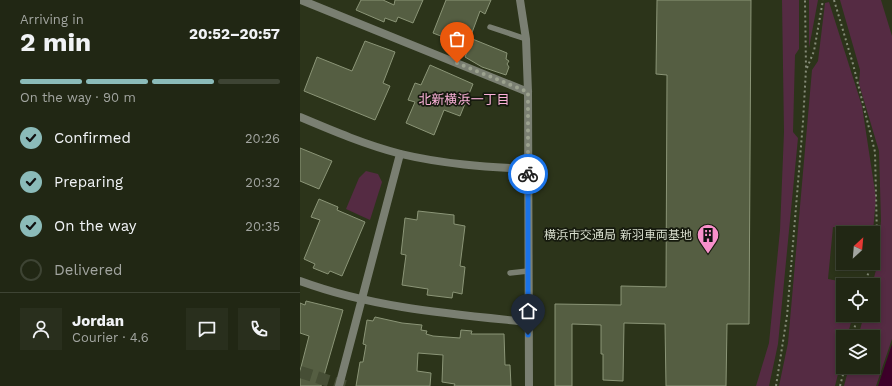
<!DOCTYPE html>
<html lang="en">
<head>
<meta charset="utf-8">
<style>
  :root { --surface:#212714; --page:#292f1d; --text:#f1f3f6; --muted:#a2a5a0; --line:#3e4434; --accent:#8bbbb9 }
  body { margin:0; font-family:"Work Sans","Noto Sans JP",sans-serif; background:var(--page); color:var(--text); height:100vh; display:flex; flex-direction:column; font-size:15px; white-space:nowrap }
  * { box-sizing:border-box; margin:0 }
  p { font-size:13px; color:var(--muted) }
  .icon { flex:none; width:22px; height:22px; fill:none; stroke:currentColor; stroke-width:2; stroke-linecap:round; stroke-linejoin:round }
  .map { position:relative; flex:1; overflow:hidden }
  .side { display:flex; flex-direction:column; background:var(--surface); width:300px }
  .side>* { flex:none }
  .needle { width:26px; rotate:26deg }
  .fabs { position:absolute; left:536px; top:226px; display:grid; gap:8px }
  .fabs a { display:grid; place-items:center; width:44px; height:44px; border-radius:0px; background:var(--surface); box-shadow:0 2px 6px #0003,0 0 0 1px var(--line); font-size:20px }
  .pin { position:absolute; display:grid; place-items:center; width:34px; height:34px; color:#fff; margin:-41px -17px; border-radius:50% 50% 50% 0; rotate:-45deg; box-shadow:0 0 4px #0007 }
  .pin .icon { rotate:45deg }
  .courier { position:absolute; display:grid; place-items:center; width:40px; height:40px; margin:-20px; border:3px solid #1a73e8; border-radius:50%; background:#fff; color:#222; box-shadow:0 1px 5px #0007 }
  .overview em { font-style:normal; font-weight:700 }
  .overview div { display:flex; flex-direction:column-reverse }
  .overview { display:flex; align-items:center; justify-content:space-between; height:68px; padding:0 20px }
  h1 { font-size:26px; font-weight:700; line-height:30px }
  .bar { display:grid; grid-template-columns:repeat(4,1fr); gap:6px 4px; align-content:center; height:48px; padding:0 20px }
  .bar i { height:5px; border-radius:3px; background:var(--line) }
  .bar .selected { background:var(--accent) }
  .bar p { grid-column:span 4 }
  .line { display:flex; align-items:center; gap:10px; padding:0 20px; border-top:1px solid var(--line) }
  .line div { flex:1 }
  .round { display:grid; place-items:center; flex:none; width:42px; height:42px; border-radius:0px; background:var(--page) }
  ol { padding:0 20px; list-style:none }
  li { display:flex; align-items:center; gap:12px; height:44px }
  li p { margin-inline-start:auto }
  li .icon { padding:4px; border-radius:50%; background:var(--accent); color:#111; stroke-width:4 }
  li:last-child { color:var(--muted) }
  li i { width:22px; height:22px; border:2px solid var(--line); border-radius:50% }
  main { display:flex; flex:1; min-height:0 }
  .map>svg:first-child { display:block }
</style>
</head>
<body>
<main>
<section class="side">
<div class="overview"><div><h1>2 min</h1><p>Arriving in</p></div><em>20:52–20:57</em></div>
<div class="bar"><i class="selected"></i><i class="selected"></i><i class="selected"></i><i></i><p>On the way · 90 m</p></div>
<ol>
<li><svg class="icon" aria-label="check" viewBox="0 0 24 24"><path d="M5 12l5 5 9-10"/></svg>Confirmed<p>20:26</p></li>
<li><svg class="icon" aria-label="check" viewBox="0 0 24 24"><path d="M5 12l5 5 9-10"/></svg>Preparing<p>20:32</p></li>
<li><svg class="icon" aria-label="check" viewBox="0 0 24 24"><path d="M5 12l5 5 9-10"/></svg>On the way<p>20:35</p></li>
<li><i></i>Delivered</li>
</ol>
<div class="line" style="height:72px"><a class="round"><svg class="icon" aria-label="person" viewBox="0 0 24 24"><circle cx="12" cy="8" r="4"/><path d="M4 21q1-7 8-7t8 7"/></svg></a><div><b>Jordan</b><p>Courier · 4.6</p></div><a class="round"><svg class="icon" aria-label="chat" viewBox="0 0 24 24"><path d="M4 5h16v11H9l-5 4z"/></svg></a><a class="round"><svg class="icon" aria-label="phone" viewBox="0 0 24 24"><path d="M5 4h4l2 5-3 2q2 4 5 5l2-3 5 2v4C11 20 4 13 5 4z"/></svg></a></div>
</section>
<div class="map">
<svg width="592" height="386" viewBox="0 0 592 386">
  <rect width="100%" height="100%" fill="#2c341a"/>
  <g fill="#552b43">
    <path d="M 482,0 L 499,0 L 499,49 L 495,55 L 493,132 L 498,138 L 478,344 L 469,386 L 456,386 L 469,343 L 480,230 L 484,132 Z"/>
    <path d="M 509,0 L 518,0 L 509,48 Z"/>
    <path d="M 540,0 L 581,0 L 592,36 L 592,339 L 576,386 L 544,386 L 549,367 L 573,367 L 573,337 L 558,337 L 564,315 L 573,315 L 572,285 L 576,270 L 581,221 L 579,151 L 559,84 L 560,70 Z"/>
    <path d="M 529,2 L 562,106 L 576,198 L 573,231 L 533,227 L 528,279 L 559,285 L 543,285 L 543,315 L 553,315 L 547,337 L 543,337 L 543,354 L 535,386 L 479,386 L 488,343 L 512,70 L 518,61 L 525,3 Z"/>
    <path d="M 66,171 L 78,174 L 82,182 L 70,220 L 46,209 L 59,178 Z"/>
  </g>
  <path fill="#3d0029" d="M 592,344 L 592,386 L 578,386 Z"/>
  <g fill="#555e42" stroke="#8b9577">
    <path d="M 61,0 L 83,0 L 94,5 L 95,0 L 123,0 L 113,23 L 98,17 L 96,22 L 85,18 L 84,22 L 56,10 Z"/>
    <path d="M 146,0 L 191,0 L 185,14 L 180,11 L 170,38 L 207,53 L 206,59 L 209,61 L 207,64 L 209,67 L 206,75 L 182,67 L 165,57 L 169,47 L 133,33 Z"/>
    <path d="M 357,0 L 451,0 L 449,324 L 427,324 L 426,386 L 366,386 L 365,324 L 324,323 L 323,381 L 303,380 L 303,354 L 301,354 L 301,325 L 272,324 L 272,386 L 255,386 L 255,304 L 321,305 L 321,286 L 366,287 L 367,75 L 356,74 Z"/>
    <path d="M 65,41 L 95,52 L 83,83 L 90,86 L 75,120 L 4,91 L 17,57 L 52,71 Z"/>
    <path d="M 130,65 L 173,84 L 160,116 L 144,110 L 134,135 L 106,123 L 115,102 L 108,100 L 115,83 L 121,85 Z"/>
    <path d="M 0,148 L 32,161 L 19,189 L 0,181 Z"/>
    <path d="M 19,199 L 38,207 L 37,210 L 65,222 L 42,276 L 30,271 L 28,274 L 13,268 L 15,264 L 4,259 L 20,220 L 11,217 Z"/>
    <path d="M 118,211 L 154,215 L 154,224 L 165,226 L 160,266 L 165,267 L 162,294 L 153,292 L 152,298 L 127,295 L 128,289 L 102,285 L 106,255 L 101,254 L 105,218 L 117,220 Z"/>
    <path d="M 6,301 L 43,310 L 21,386 L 0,386 L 0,371 L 9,336 L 0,333 L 0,303 L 5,305 Z"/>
    <path d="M 75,317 L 102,323 L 122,325 L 121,330 L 127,331 L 126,334 L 133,336 L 160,338 L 161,330 L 172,331 L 171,334 L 204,334 L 205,365 L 210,365 L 211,386 L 154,386 L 155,384 L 142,382 L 143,355 L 118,353 L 117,371 L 131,373 L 130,386 L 56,386 L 60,362 L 63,362 L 66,345 L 63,344 L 67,320 L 73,321 Z"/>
  </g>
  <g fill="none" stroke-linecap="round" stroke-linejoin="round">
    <path stroke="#464e35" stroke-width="12" stroke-dasharray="12 6" stroke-linecap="butt" d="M 0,372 L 45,386"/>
    <g stroke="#858c78" stroke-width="2" stroke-dasharray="2 3" stroke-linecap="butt">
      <path d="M 534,0 L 553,64 L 575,152 L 577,237 L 573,255"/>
      <path d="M 507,68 L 514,51 L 523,0"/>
      <path d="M 565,285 L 571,263"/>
      <path d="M 552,337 L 558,315"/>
      <path d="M 476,386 L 487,316 L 503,122 L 506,69 L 505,0"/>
      <path d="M 540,386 L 545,367"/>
    </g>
    <g stroke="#7a7f72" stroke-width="5.5">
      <path d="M 190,27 L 226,39"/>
      <path d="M 210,273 L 228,271"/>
    </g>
    <path stroke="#7a7f72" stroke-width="8" d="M 1,0 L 228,92"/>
    <g stroke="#7a7f72" stroke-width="8">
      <path d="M 220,0 L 226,39 L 228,92 L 229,386"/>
      <path d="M 0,117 C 33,131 66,145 101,154 C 143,164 185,167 228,169"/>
      <path d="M 0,281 C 73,308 151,314 228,322"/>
      <path d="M 39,386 L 100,154"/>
    </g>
  </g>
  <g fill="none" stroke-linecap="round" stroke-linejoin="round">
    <path stroke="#9ca28f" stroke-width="4" stroke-dasharray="0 7.2" d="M 157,63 L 228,92 L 228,174"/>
    <path stroke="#1a73e8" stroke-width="5" d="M 228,174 L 228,335"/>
  </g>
  <defs>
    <g id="building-pin" transform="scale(1.15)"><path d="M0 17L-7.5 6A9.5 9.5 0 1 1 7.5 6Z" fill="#f890cb" stroke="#161a0e"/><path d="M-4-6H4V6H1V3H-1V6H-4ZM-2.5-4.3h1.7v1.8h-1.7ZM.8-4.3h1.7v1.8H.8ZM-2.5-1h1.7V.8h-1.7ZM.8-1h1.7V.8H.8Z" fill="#111"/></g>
  </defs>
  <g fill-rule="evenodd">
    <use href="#building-pin" x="408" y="235"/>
  </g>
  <g text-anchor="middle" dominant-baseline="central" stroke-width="3.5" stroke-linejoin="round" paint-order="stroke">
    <g font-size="12" fill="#d8dece" stroke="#161a0e" text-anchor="end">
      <text x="392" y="235">横浜市交通局 新羽車両基地</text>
    </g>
    <g font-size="13" fill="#fbb1d9" stroke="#161a0e">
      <text x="164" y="99">北新横浜一丁目</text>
    </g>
  </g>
</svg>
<div class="fabs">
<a><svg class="needle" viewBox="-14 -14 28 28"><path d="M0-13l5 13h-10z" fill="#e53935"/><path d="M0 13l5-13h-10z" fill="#a2a5a0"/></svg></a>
<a><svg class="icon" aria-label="locate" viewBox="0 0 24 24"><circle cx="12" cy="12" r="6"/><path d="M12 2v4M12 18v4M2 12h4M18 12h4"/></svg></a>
<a><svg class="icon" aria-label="layers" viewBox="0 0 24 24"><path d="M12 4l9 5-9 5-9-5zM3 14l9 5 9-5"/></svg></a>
</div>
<div class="pin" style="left:157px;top:63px;background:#ea580c"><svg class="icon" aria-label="bag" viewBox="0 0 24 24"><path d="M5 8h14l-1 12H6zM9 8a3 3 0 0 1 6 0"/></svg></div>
<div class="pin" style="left:228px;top:335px;background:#1f2937"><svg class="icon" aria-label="home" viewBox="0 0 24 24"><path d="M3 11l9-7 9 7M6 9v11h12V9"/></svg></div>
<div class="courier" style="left:228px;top:174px"><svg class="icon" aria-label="bike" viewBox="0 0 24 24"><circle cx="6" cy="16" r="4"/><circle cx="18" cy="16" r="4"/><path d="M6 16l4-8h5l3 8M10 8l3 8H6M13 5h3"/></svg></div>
</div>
</main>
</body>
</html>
